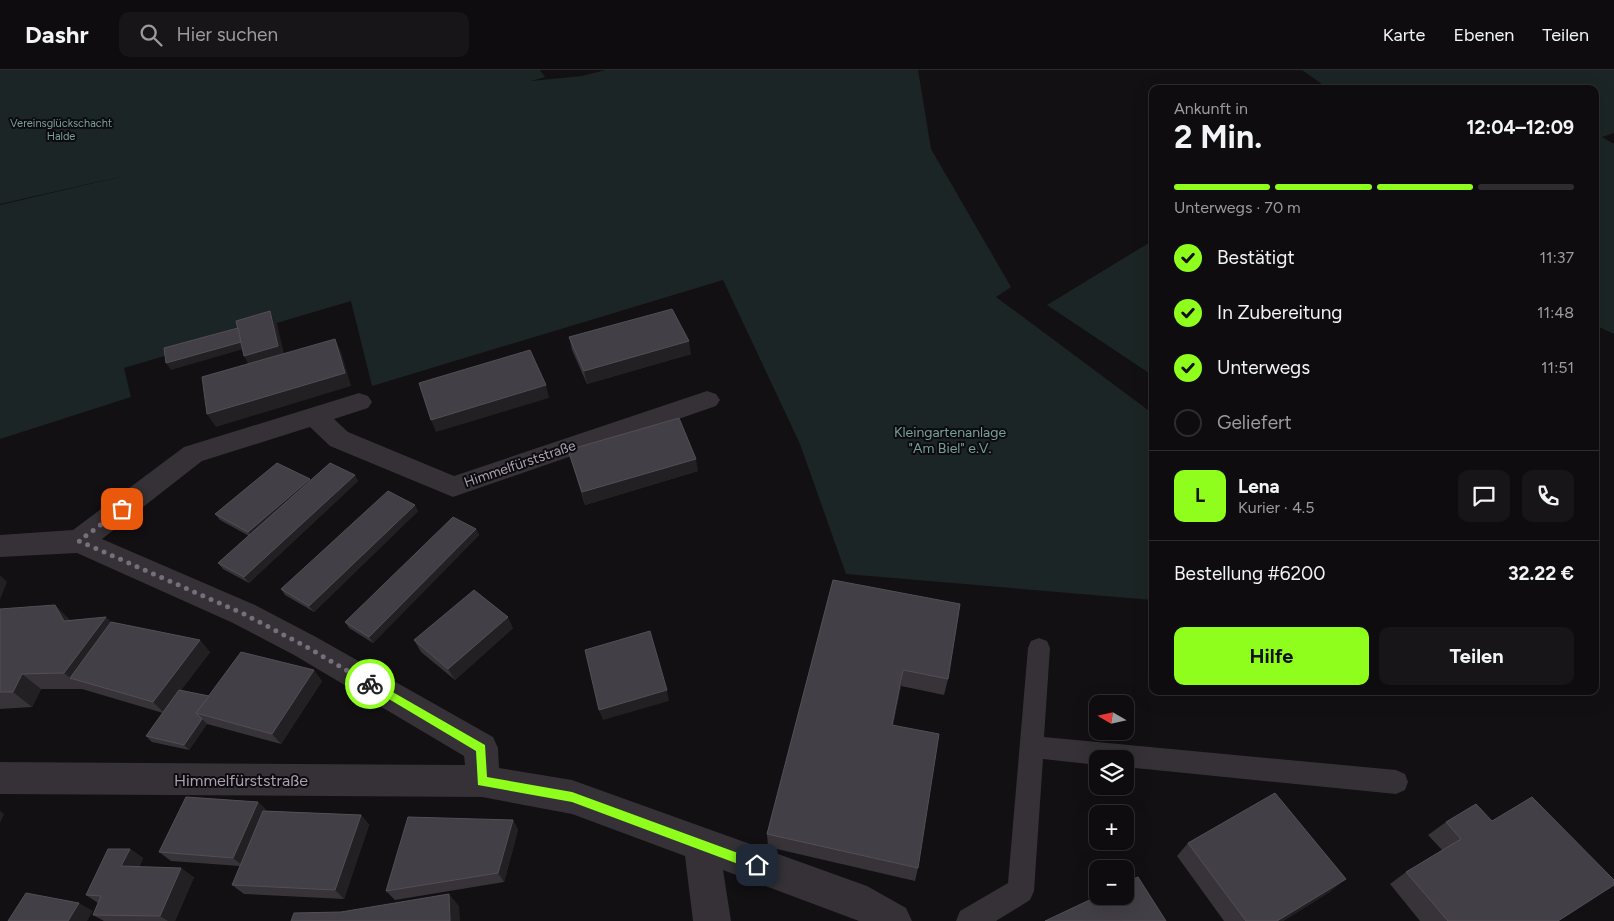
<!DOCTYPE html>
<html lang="de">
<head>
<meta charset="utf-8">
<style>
  :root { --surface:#0e0c0e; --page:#171517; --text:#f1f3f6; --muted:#9b9b9e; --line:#2e2c2e; --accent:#8ffe1d }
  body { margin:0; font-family:Figtree,sans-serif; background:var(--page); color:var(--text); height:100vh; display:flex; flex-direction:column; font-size:19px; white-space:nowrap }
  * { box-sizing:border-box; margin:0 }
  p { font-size:16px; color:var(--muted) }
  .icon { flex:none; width:28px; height:28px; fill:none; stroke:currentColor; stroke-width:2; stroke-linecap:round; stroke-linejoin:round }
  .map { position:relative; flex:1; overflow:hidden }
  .panel { position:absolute; left:1149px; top:15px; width:450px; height:610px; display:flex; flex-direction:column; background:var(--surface); border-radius:10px; box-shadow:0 5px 20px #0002,0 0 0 1px var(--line) }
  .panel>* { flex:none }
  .needle { width:32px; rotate:279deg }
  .buttons { position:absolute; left:1089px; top:625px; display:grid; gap:10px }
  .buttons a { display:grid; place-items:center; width:45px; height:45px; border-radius:10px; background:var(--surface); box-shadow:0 5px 20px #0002,0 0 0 1px var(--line); font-size:25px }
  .pin { position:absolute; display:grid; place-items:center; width:42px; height:42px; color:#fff; margin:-21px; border-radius:10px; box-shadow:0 2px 8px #0006 }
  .courier { position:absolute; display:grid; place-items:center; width:50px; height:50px; margin:-25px; border:4px solid #8ffe1d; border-radius:50%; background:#fff; color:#222; box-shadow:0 1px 6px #0007 }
  .head em { font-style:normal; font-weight:700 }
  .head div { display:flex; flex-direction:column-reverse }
  .head { display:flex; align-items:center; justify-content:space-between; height:85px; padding:0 25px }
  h1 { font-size:32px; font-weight:700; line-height:38px }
  .bar { display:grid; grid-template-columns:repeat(4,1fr); gap:8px 5px; align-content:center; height:60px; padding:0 25px }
  .bar i { height:6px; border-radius:4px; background:var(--line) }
  .bar .active { background:var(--accent) }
  .bar p { grid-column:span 4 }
  .line { display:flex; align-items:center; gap:12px; padding:0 25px; border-top:1px solid var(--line) }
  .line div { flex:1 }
  .round { display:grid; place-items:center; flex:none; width:52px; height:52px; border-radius:10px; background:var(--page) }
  ol { padding:0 25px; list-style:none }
  li { display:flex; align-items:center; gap:15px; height:55px }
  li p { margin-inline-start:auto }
  li .icon { padding:5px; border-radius:50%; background:var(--accent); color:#111; stroke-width:4 }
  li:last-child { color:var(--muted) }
  li i { width:28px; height:28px; border:2px solid var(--line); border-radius:50% }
  .button { display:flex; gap:10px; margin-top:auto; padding:10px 25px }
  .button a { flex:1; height:58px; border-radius:10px; background:var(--accent); color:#111; font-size:20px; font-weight:700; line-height:58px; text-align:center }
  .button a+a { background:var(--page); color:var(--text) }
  header { display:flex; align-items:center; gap:30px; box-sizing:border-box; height:70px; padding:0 25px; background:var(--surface); border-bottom:1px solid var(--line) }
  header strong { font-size:24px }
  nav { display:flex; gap:28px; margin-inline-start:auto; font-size:18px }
  .search { width:350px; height:45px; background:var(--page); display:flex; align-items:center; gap:12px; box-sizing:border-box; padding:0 18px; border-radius:10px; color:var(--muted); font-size:19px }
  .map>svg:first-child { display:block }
</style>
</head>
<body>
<header>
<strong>Dashr</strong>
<div class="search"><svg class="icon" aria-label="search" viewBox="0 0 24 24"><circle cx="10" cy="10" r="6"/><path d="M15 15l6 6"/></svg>Hier suchen</div>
<nav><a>Karte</a><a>Ebenen</a><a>Teilen</a></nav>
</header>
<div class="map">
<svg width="1614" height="851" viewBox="0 0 1614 851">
  <rect width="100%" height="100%" fill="#121012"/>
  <g fill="#1c2525">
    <path d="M 0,0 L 540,0 L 545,7 L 531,11 L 582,6 L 606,0 L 918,0 L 931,79 L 1011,217 L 996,227 L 1152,343 L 1152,530 L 846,504 L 800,374 L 723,210 L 372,316 L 351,231 L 124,298 L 131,327 L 0,369 L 0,135 L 137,103 L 0,134 Z"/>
    <path d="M 1302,0 L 1614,0 L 1614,63 L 1602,67 L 1614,74 L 1614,264 L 1595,255 L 1595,19 L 1329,19 Z"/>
    <path d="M 1152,171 L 1152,305 L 1047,235 Z"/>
  </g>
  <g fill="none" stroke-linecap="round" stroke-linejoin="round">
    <path fill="#353137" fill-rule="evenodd" d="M 1039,568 L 1047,571 L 1050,578 L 1044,667 L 1396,700 L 1405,704 L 1408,712 L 1405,720 L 1396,724 L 1125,697 L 1125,689 L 1098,689 L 1098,695 L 1043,689 L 1034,821 L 1030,830 L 996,851 L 956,851 L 960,841 L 1008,813 L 1028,578 L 1031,571 Z"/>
    <path fill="#353137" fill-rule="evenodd" d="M 707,321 L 716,324 L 720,330 L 716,336 L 453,427 L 330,376 L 310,357 L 202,391 L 102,469 L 255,535 L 316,567 L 493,667 L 498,678 L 499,698 L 572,710 L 867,816 L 906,838 L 912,851 L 859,851 L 723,800 L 731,851 L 693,851 L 685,786 L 572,744 L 482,727 L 0,724 L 0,692 L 465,695 L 464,686 L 294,585 L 233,553 L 77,483 L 0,487 L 0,465 L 73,460 L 184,377 L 359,323 L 368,326 L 372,332 L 368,338 L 334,349 L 348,362 L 454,406 Z"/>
  </g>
  <g fill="#373338">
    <path d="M 569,267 L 691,284 L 587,314 L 572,280 Z"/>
    <path d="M 568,380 L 698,401 L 585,435 Z"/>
    <path d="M 310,409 L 311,411 L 358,411 L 249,513 L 223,499 L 218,493 L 249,466 L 220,450 L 215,444 Z"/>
    <path d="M 418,441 L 314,542 L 285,525 L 281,519 Z"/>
    <path d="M 476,459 L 479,465 L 373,573 L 349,558 L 345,552 Z"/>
    <path d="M 833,510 L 948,609 L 944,625 L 901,616 L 893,655 L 918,798 L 915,811 L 768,777 L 767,764 Z"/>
    <path d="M 0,539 L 70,550 L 111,552 L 210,582 L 181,620 L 209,626 L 322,611 L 281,674 L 207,654 L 189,680 L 152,672 L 146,666 L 163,643 L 82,619 L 41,619 L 32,637 L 0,639 Z"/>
    <path d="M 513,558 L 455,610 L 421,582 L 414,570 Z"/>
    <path d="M 258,732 L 267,741 L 361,745 L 369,755 L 344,829 L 244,824 L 232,815 L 240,796 L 171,791 L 159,782 Z"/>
    <path d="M 513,750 L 518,760 L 504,812 L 395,830 L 386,821 Z"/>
    <path d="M 1446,752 L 1558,851 L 1420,851 L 1390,814 L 1406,802 L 1442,780 L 1428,765 Z"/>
    <path d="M 1188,773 L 1331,821 L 1283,851 L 1224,851 L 1177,786 Z"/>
    <path d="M 130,779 L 143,788 L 139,797 L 194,807 L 175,851 L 104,851 L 93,845 L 98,833 L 86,825 Z"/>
  </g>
  <g fill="#232023">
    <path d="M 270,241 L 277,254 L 285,288 L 251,299 L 244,286 Z"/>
    <path d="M 243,264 L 247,278 L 171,300 L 166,293 Z"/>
    <path d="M 335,269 L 341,282 L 351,316 L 216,357 L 207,344 Z"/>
    <path d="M 689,271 L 691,284 L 587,314 L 584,301 Z"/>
    <path d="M 546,315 L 549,328 L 436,362 L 431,350 Z"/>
    <path d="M 696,389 L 698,401 L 585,435 L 582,422 Z"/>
    <path d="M 355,405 L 358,411 L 249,513 L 244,507 Z"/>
    <path d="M 310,409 L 313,415 L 253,468 L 248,462 Z"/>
    <path d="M 415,435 L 418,441 L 314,542 L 309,536 Z"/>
    <path d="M 476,459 L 479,465 L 373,573 L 369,567 Z"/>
    <path d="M 0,505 L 7,512 L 0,530 Z"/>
    <path d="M 55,535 L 72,552 L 64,551 Z"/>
    <path d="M 106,547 L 123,563 L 70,608 L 64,603 Z"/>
    <path d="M 508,547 L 513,558 L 455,610 L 448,599 Z"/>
    <path d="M 200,570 L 210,582 L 164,643 L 153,632 Z"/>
    <path d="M 314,600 L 322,611 L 281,674 L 272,664 Z"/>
    <path d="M 903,600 L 901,616 L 890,670 L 892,655 Z"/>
    <path d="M 22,604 L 41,619 L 32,637 L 13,622 Z"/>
    <path d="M 667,620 L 669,631 L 603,650 L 599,640 Z"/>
    <path d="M 202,649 L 207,654 L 189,680 L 184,675 Z"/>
    <path d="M 258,732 L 268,742 L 244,797 L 233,788 Z"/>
    <path d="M 0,741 L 4,744 L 0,753 Z"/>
    <path d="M 361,745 L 369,755 L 344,829 L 335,820 Z"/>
    <path d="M 513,750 L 518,760 L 504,812 L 498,803 Z"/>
    <path d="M 130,779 L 143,788 L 134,805 L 121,796 Z"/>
    <path d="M 181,798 L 194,807 L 175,851 L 168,851 L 160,846 Z"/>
    <path d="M 1346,809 L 1331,821 L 1283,851 L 1277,851 Z"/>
    <path d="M 449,824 L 459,836 L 460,851 L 450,851 Z"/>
    <path d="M 79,833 L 93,841 L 87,851 L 68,851 Z"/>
  </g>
  <g fill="#433f46" stroke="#544e57">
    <path d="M 672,239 L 689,271 L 584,301 L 569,267 Z"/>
    <path d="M 270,241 L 278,276 L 244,286 L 236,251 Z"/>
    <path d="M 238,258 L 241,272 L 166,293 L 164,278 Z"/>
    <path d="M 335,269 L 345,303 L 207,344 L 202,307 Z"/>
    <path d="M 530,280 L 546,315 L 431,350 L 419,313 Z"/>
    <path d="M 679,348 L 696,389 L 582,422 L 568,380 Z"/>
    <path d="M 277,393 L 310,409 L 248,462 L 215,444 Z"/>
    <path d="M 330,393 L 355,405 L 244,507 L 218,493 Z"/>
    <path d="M 388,421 L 415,435 L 309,536 L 281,519 Z"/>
    <path d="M 453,447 L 476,459 L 369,567 L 345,552 Z"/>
    <path d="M 833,510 L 960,534 L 948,609 L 903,600 L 892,655 L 939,664 L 918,798 L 767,764 Z"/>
    <path d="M 474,520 L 508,547 L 448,599 L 414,570 Z"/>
    <path d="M 55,535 L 64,551 L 106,547 L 64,603 L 22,604 L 13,622 L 0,622 L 0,539 Z"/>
    <path d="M 111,552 L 200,570 L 153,632 L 70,608 Z"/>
    <path d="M 650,561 L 667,620 L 599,640 L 585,580 Z"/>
    <path d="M 241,582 L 314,600 L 272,664 L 196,643 Z"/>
    <path d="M 179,620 L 209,626 L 196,643 L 202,649 L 184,675 L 146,666 Z"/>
    <path d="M 1275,723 L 1346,809 L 1277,851 L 1246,851 L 1188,773 Z"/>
    <path d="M 186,727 L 258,732 L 233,788 L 159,782 Z"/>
    <path d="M 1532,727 L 1614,810 L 1614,815 L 1558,851 L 1448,851 L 1406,802 L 1461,769 L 1446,752 L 1476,734 L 1492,751 Z"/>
    <path d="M 263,741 L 361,745 L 335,820 L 232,815 Z"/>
    <path d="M 408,747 L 513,750 L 498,803 L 386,821 Z"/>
    <path d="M 108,779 L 130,779 L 121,796 L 181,798 L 160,846 L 93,845 L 101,826 L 86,825 Z"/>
    <path d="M 1138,807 L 1166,851 L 1045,851 L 1098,826 L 1125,826 L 1125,813 Z"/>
    <path d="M 26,823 L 79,833 L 68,851 L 8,851 Z"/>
    <path d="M 449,824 L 450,851 L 291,851 L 294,843 L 341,842 Z"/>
  </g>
  <path fill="#8ffe1d" d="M 370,609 L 485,675 L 487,707 L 572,722 L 757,790 L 761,792 L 762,795 L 761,799 L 757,801 L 572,732 L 478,715 L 476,681 L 367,616 L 367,611 Z"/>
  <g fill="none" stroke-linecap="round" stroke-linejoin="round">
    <path stroke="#756e7b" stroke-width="5" stroke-dasharray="0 9" d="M 122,439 L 79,471 L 244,544 L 305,576 L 370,614"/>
  </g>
  <g text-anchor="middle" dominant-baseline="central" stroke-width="4" stroke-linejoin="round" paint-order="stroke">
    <g font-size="11" fill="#76a09c" stroke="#0d0b0d">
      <text x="61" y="53">Vereinsglückschacht<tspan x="61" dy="13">Halde</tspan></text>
    </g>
    <g font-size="14" fill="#76a09c" stroke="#0d0b0d">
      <text x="950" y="362">Kleingartenanlage<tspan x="950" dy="16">"Am Biel" e.V.</tspan></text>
    </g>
    <g font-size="14" fill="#aba1b4" stroke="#0d0b0d">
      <text transform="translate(520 394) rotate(-19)">Himmelfürststraße</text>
    </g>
    <g font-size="16" fill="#aba1b4" stroke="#0d0b0d">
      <text x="241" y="710">Himmelfürststraße</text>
    </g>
  </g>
</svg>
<div class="buttons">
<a><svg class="needle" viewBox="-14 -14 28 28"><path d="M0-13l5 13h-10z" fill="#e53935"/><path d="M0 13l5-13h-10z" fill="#9b9b9e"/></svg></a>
<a><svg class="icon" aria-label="layers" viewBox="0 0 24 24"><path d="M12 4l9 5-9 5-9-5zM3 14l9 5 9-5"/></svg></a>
<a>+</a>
<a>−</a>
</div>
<div class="pin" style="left:122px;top:439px;background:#ea580c"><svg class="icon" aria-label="bag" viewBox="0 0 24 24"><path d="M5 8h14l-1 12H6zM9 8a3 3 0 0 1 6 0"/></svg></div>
<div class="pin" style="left:757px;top:795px;background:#1f2937"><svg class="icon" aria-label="home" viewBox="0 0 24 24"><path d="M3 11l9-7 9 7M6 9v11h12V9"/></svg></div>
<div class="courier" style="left:370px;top:614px"><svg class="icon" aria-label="bike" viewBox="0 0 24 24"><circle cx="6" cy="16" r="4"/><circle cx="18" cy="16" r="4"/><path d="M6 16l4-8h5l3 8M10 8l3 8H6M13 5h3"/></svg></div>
<section class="panel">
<div class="head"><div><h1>2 Min.</h1><p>Ankunft in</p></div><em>12:04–12:09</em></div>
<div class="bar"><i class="active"></i><i class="active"></i><i class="active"></i><i></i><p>Unterwegs · 70 m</p></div>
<ol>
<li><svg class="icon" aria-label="check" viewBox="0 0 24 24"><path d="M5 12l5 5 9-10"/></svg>Bestätigt<p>11:37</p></li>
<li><svg class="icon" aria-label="check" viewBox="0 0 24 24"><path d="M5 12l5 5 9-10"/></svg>In Zubereitung<p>11:48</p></li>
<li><svg class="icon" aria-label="check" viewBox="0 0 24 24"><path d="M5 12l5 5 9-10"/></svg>Unterwegs<p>11:51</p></li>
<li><i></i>Geliefert</li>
</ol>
<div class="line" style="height:90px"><b class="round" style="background:var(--accent);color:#111">L</b><div><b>Lena</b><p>Kurier · 4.5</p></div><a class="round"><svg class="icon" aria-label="chat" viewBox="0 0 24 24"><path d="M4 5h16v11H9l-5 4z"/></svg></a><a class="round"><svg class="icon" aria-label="phone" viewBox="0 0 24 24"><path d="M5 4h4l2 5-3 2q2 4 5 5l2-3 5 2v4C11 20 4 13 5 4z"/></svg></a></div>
<div class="line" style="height:65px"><div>Bestellung #6200</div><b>32.22 €</b></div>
<div class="button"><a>Hilfe</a><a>Teilen</a></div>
</section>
</div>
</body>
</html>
